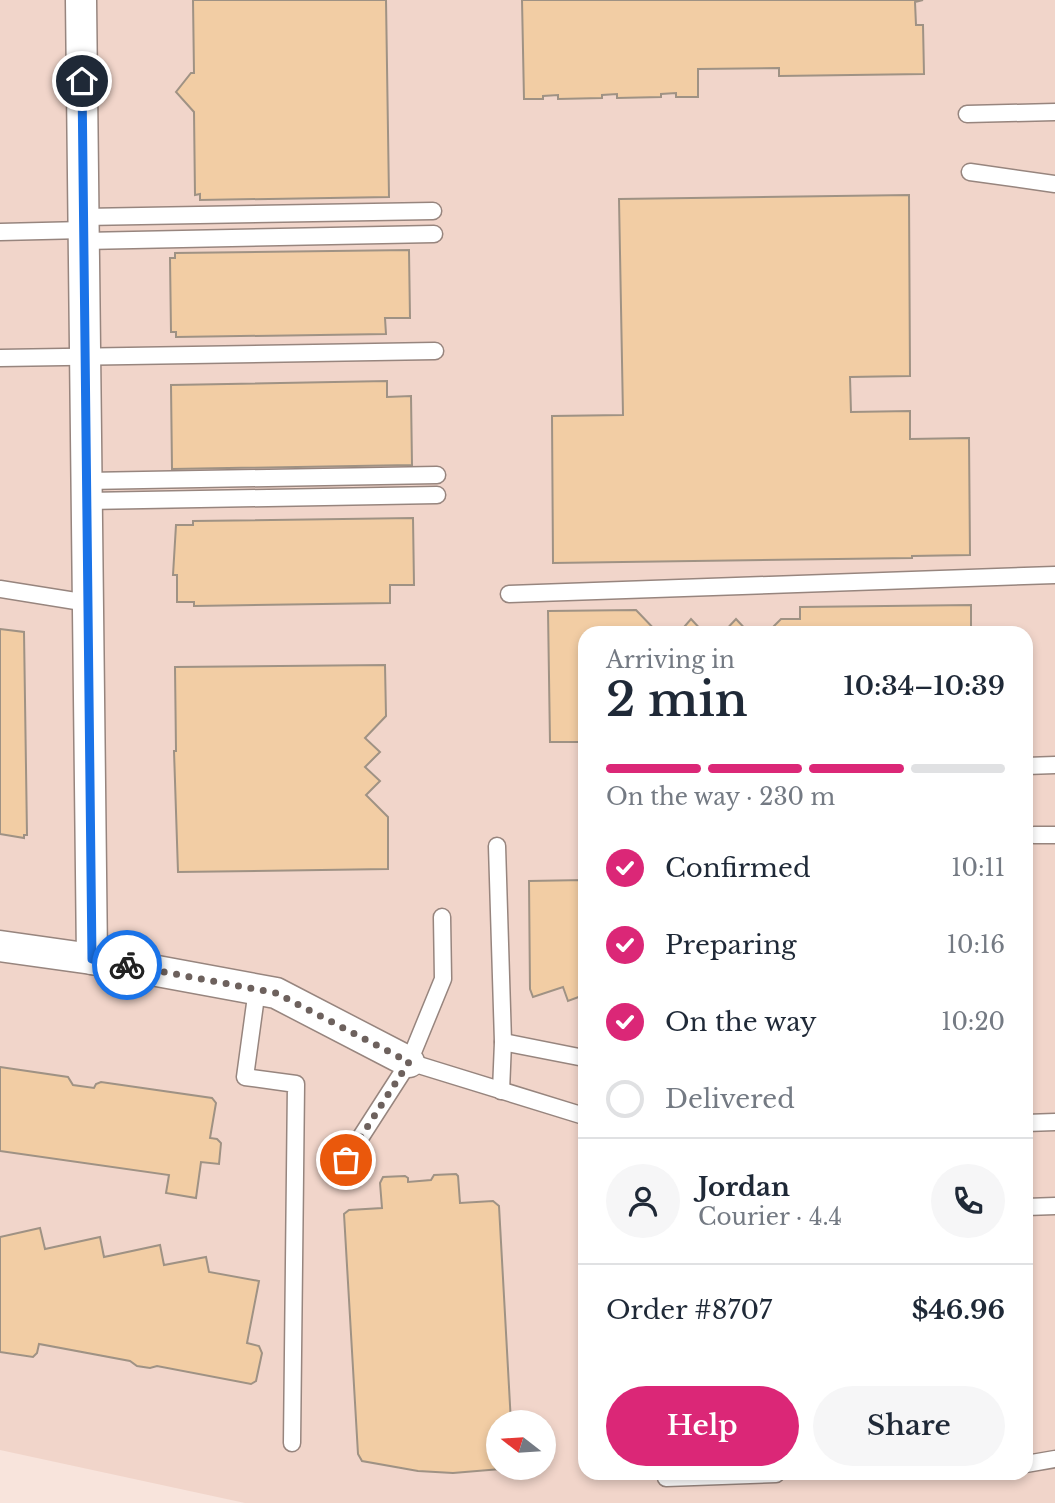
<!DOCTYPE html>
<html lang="en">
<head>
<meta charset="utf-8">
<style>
  :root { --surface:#fff; --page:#f6f6f7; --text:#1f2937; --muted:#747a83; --line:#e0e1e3; --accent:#db2777 }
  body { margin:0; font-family:"Libre Baskerville",serif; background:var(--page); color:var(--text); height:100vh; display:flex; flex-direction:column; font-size:26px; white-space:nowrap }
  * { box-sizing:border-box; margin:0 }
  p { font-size:23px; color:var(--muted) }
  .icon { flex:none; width:38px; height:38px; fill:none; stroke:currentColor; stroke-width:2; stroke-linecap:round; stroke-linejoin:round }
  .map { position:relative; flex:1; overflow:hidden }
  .sheet { position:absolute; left:578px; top:626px; width:455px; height:854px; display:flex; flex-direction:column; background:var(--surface); border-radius:21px; box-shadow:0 4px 10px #0003 }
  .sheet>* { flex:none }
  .needle { width:46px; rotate:287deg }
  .tools { position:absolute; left:486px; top:1410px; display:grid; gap:14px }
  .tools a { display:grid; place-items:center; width:70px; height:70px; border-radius:50%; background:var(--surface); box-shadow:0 4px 10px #0003; font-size:35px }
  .pin { position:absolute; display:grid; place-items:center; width:60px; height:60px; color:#fff; margin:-30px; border:4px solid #fff; border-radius:50%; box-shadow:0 2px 7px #0007 }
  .courier { position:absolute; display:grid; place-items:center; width:70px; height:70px; margin:-35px; border:5px solid #1a73e8; border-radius:50%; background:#fff; color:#222; box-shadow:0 2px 9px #0007 }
  .head em { font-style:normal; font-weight:600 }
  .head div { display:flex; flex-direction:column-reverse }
  .head { display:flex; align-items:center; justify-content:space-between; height:119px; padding:0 28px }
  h1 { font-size:46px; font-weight:600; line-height:52px }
  .bar { display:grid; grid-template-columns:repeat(4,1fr); gap:10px 7px; align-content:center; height:84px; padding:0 28px }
  .bar i { height:9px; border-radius:5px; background:var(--line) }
  .bar .selected { background:var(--accent) }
  .bar p { grid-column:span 4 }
  .line { display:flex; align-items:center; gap:18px; padding:0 28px; border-top:2px solid var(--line) }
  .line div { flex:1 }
  .round { display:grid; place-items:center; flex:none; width:74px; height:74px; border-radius:37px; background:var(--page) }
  ol { padding:0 28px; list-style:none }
  li { display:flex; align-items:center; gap:21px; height:77px }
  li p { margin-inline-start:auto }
  li .icon { padding:7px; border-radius:50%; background:var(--accent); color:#fff; stroke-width:4 }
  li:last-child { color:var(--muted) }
  li i { width:38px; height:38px; border:4px solid var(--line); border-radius:50% }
  .button { display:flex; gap:14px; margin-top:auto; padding:14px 28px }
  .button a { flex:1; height:80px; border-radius:42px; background:var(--accent); color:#fff; font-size:28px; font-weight:600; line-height:80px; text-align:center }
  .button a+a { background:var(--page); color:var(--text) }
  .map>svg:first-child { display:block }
</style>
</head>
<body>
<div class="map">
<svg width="1055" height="1503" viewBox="0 0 1055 1503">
  <rect width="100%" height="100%" fill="#f8e4dc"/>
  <path fill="#f1d5ca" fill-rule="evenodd" d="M 0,0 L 1055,0 L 1055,1503 L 245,1503 L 0,1450 ZM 584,634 L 1026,634 L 1026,1474 L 584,1474 ZM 499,1423 L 544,1423 L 544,1468 L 499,1468 Z"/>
  <g fill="#f2cda4" stroke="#9f9284" stroke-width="2">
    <path d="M 193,0 L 386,0 L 389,197 L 200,200 L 200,194 L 195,195 L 194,112 L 176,92 L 191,73 L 194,73 Z"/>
    <path d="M 522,0 L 923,0 L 915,2 L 916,25 L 923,25 L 924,74 L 779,76 L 779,68 L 698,69 L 698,97 L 676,97 L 676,93 L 661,94 L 661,97 L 617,98 L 617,94 L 602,95 L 602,98 L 558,99 L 558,95 L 543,96 L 543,99 L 524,99 Z"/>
    <path d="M 909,195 L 910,376 L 850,377 L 851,412 L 910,411 L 910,439 L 969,438 L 970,555 L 912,556 L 912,558 L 553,563 L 552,416 L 623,415 L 619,199 Z"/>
    <path d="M 409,250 L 410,318 L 385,318 L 386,334 L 176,337 L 176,332 L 171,332 L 170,258 L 175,258 L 175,253 Z"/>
    <path d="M 387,381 L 387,397 L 411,396 L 412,465 L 172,469 L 171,385 Z"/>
    <path d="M 413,518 L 414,585 L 390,585 L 390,603 L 194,606 L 194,602 L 177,602 L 177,575 L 173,575 L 176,525 L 193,525 L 193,521 Z"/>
    <path d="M 971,605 L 971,634 L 766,634 L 781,619 L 800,619 L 800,607 Z"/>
    <path d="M 636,610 L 659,634 L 584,634 L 584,742 L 550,742 L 548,611 Z"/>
    <path d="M 691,619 L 705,634 L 678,634 Z"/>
    <path d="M 736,619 L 750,634 L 722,634 Z"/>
    <path d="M 0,629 L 24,632 L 27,835 L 24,835 L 24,838 L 0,834 Z"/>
    <path d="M 385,665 L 386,716 L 365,738 L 380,752 L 365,767 L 380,781 L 366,795 L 388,817 L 388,869 L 178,872 L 174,751 L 176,751 L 175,667 Z"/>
    <path d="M 584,880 L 584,995 L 568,1001 L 563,987 L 533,997 L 530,989 L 529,881 Z"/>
    <path d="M 0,1067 L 68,1077 L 73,1085 L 94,1088 L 96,1084 L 101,1082 L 212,1098 L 216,1103 L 210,1138 L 217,1139 L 221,1143 L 219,1164 L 201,1162 L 196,1198 L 166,1193 L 169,1175 L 0,1151 Z"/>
    <path d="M 456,1174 L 458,1176 L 460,1203 L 493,1201 L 499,1206 L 511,1423 L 499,1423 L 499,1468 L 512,1468 L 453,1473 L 418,1471 L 362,1461 L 358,1454 L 344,1214 L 349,1210 L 382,1208 L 380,1183 L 383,1177 L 405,1176 L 408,1178 L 408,1182 L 431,1180 L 434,1175 Z"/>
    <path d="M 40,1228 L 45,1249 L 100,1237 L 104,1257 L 160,1245 L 164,1265 L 206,1257 L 209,1272 L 259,1281 L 247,1343 L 259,1346 L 262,1353 L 256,1381 L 251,1384 L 157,1366 L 150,1368 L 137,1366 L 130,1361 L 39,1344 L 37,1353 L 33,1357 L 0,1352 L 0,1237 Z"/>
  </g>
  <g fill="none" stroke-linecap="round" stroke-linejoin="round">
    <g stroke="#97857e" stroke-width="19">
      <g id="lane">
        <path d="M 967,114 L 1055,112"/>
        <path d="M 970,172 L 1055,184"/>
        <path d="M 84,217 L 433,211"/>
        <path d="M 0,232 L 84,230"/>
        <path d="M 84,241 L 434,234"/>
        <path d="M 0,358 L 435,351"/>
        <path d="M 87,481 L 437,475"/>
        <path d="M 87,501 L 437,495"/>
        <path d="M 0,589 L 88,603"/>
        <path d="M 509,594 L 1055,575"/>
        <path d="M 1026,766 L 1055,765"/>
        <path d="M 1034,835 L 1055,835"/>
        <path d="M 497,846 L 503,1042 L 501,1091"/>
        <path d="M 257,989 L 245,1077 L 296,1084 L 292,1443"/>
        <path d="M 503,1042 L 584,1058"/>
        <path d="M 409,1062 L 584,1116"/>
        <path d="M 1026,1123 L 1055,1122"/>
        <path d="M 346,1160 L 409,1062 L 443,979 L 442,917"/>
        <path d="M 1026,1207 L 1055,1206"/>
        <path d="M 1026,1464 L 1055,1459"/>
        <path d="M 666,1478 L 776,1474"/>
      </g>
    </g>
    <g stroke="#97857e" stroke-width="33">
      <g id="street">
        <path d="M 81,0 L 92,959"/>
        <path d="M 0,946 L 92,959 L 276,993 L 409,1062"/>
      </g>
    </g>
    <use href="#lane" stroke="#fff" stroke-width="16"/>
    <use href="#street" stroke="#fff" stroke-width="30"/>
  </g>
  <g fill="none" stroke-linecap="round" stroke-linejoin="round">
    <path stroke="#6d615d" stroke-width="7" stroke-dasharray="0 12.6" d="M 127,965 L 276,993 L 409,1062 L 346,1160"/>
    <path stroke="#1a73e8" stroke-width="9" d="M 82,81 L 92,959 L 127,965"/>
  </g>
</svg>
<div class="tools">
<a><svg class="needle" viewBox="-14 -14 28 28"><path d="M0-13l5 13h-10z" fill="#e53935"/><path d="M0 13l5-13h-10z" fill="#747a83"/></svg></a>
</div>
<div class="pin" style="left:346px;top:1160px;background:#ea580c"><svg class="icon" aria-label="bag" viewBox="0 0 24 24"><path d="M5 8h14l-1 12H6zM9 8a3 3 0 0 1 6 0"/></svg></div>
<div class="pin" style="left:82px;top:81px;background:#1f2937"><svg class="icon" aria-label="home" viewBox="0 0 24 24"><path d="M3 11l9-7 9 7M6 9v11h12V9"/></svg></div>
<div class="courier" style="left:127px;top:965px"><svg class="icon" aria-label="bike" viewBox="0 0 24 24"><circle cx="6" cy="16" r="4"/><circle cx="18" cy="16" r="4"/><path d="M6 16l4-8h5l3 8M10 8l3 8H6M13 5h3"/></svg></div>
<section class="sheet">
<div class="head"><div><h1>2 min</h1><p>Arriving in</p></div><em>10:34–10:39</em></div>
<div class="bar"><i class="selected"></i><i class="selected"></i><i class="selected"></i><i></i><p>On the way · 230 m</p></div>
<ol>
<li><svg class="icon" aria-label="check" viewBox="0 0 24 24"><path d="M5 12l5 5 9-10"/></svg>Confirmed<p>10:11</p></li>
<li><svg class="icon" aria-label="check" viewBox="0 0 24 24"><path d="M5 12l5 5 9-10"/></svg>Preparing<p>10:16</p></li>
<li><svg class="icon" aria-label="check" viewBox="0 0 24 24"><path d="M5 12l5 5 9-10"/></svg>On the way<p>10:20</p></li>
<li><i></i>Delivered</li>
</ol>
<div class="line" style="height:126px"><a class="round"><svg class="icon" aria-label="person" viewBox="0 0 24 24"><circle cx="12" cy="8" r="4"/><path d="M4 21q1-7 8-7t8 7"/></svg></a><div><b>Jordan</b><p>Courier · 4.4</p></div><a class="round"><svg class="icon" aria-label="phone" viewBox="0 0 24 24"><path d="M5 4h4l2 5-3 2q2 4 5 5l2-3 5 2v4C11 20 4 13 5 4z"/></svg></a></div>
<div class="line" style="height:91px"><div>Order #8707</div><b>$46.96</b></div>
<div class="button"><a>Help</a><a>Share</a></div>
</section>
</div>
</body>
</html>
